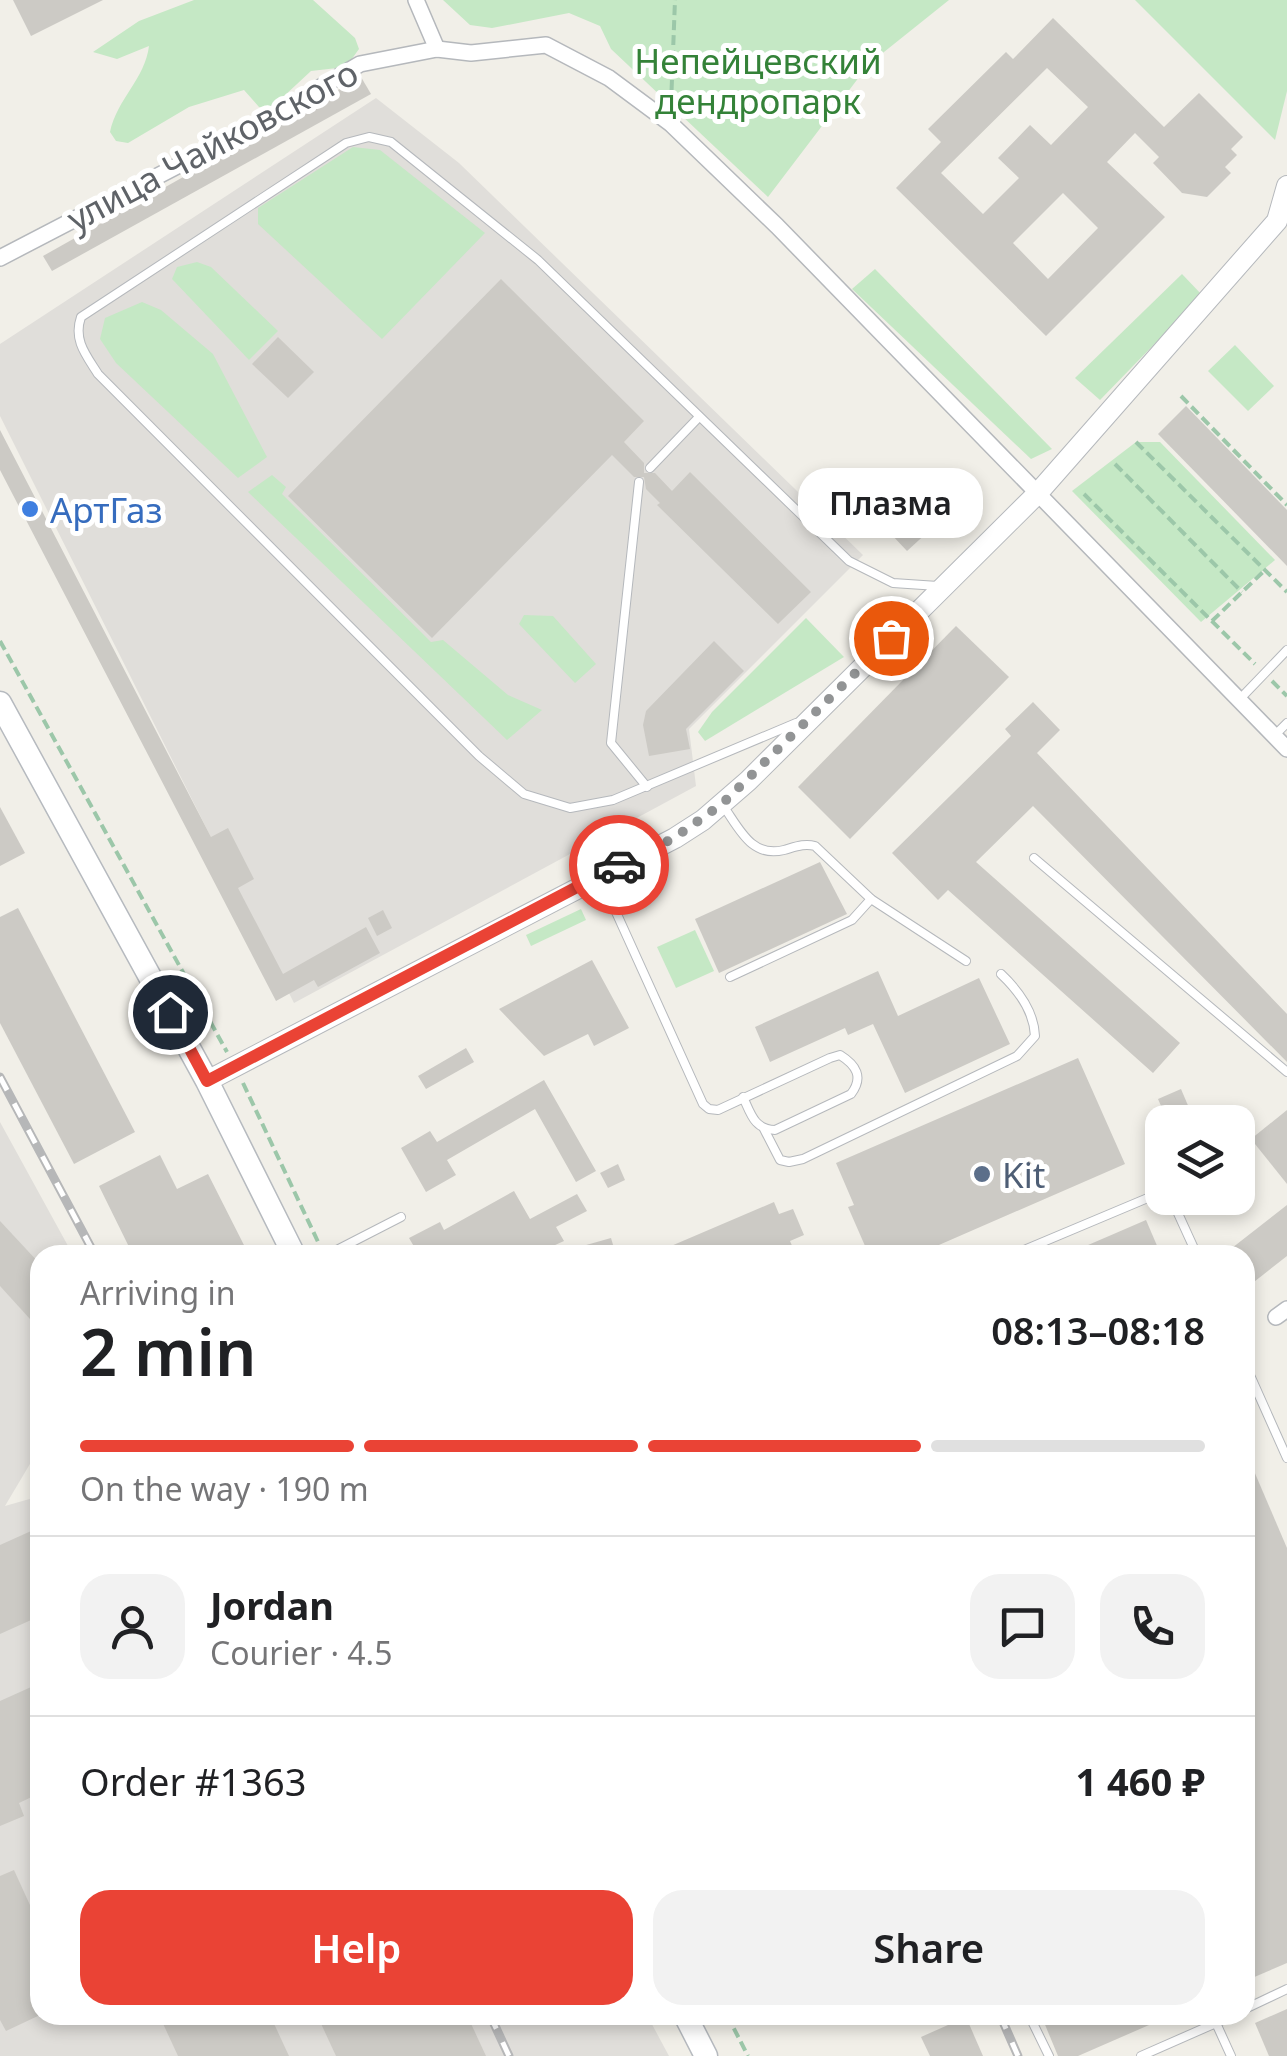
<!DOCTYPE html>
<html lang="en">
<head>
<meta charset="utf-8">
<style>
  :root { --surface:#fff; --page:#f2f2f2; --text:#202124; --muted:#757577; --line:#e0e0e0; --accent:#ea4335 }
  body { margin:0; font-family:"Noto Sans",sans-serif; background:var(--page); color:var(--text); height:100vh; display:flex; flex-direction:column; font-size:38px; white-space:nowrap }
  * { box-sizing:border-box; margin:0 }
  p { font-size:32px; color:var(--muted) }
  .icon { flex:none; width:55px; height:55px; fill:none; stroke:currentColor; stroke-width:2; stroke-linecap:round; stroke-linejoin:round }
  .map { position:relative; flex:1; overflow:hidden }
  .sheet { position:absolute; left:30px; top:1245px; width:1225px; height:780px; display:flex; flex-direction:column; background:var(--surface); border-radius:30px; box-shadow:0 5px 15px #0003 }
  .sheet>* { flex:none }
  .tools { position:absolute; left:1145px; top:1105px; display:grid; gap:20px }
  .tools a { display:grid; place-items:center; width:110px; height:110px; border-radius:20px; background:var(--surface); box-shadow:0 5px 15px #0003; font-size:50px }
  .pin { position:absolute; display:grid; place-items:center; width:85px; height:85px; color:#fff; margin:-42px; border:5px solid #fff; border-radius:50%; box-shadow:0 2px 10px #0007 }
  .courier { position:absolute; display:grid; place-items:center; width:100px; height:100px; margin:-50px; border:8px solid #ea4335; border-radius:50%; background:#fff; color:#222; box-shadow:0 2px 12px #0007 }
  .bubble { position:absolute; height:70px; border-radius:30px; background:var(--surface); box-shadow:0 5px 15px #0003; font-size:32px; font-weight:600; line-height:70px; text-align:center }
  .head em { font-style:normal; font-weight:600 }
  .head div { display:flex; flex-direction:column-reverse }
  .head { display:flex; align-items:center; justify-content:space-between; height:170px; padding:0 50px }
  h1 { font-size:65px; font-weight:600; line-height:75px }
  .bar { display:grid; grid-template-columns:repeat(4,1fr); gap:15px 10px; align-content:center; height:120px; padding:0 50px }
  .bar i { height:12px; border-radius:8px; background:var(--line) }
  .bar .current { background:var(--accent) }
  .bar p { grid-column:span 4 }
  .line { display:flex; align-items:center; gap:25px; padding:0 50px; border-top:2px solid var(--line) }
  .line div { flex:1 }
  .round { display:grid; place-items:center; flex:none; width:105px; height:105px; border-radius:30px; background:var(--page) }
  .primary-button { display:flex; gap:20px; margin-top:auto; padding:20px 50px }
  .primary-button a { flex:1; height:115px; border-radius:30px; background:var(--accent); color:#fff; font-size:40px; font-weight:600; line-height:115px; text-align:center }
  .primary-button a+a { background:var(--page); color:var(--text) }
  .map>svg:first-child { display:block }
</style>
</head>
<body>
<div class="map">
<svg width="1287" height="2056" viewBox="0 0 1287 2056">
  <rect width="100%" height="100%" fill="#f1efe8"/>
  <g fill="#e0deda">
    <path d="M 376,98 L 459,163 L 863,555 L 689,729 L 696,786 L 294,1003 L 0,416 L 0,344 Z"/>
    <path d="M 0,1122 L 73,1255 L 40,1255 L 40,1447 L 5,1506 L 40,1496 L 40,2015 L 647,2015 L 669,2056 L 0,2056 Z"/>
  </g>
  <g fill="#c5e8c5">
    <path d="M 194,0 L 313,0 L 355,38 L 359,49 L 346,67 L 311,71 L 269,110 L 259,107 L 244,90 L 189,107 L 128,143 L 116,141 L 110,132 C 117,99 145,79 149,46 L 117,59 L 93,52 L 139,21 Z"/>
    <path d="M 443,0 L 949,0 L 869,64 L 768,197 L 611,49 L 600,26 L 569,13 L 492,28 L 470,25 Z"/>
    <path d="M 1135,0 L 1287,0 L 1287,91 L 1275,140 Z"/>
    <path d="M 353,147 L 380,150 L 485,233 L 382,339 L 258,224 L 258,208 Z"/>
    <path d="M 197,262 L 211,267 L 278,331 L 249,360 L 172,279 L 177,267 Z"/>
    <path d="M 875,269 L 1052,449 L 1031,459 L 852,289 Z"/>
    <path d="M 1182,274 L 1202,295 L 1100,400 L 1075,378 Z"/>
    <path d="M 142,302 L 161,310 L 213,354 L 267,457 L 238,478 L 116,363 L 100,339 L 105,318 Z"/>
    <path d="M 1235,345 L 1274,386 L 1248,411 L 1208,371 Z"/>
    <path d="M 1136,442 L 1160,442 L 1275,560 L 1201,622 L 1072,491 Z"/>
    <path d="M 272,475 L 286,487 L 282,494 L 431,642 L 443,640 L 508,695 L 542,710 L 507,740 L 248,492 Z"/>
    <path d="M 524,615 L 553,616 L 596,664 L 575,683 L 519,624 Z"/>
    <path d="M 806,618 L 844,657 L 705,741 L 698,732 L 712,712 Z"/>
    <path d="M 581,909 L 586,920 L 531,946 L 526,935 Z"/>
    <path d="M 695,930 L 714,971 L 676,988 L 657,947 Z"/>
  </g>
  <g fill="#cccac5" fill-rule="evenodd">
    <path d="M 13,0 L 103,0 L 31,36 Z"/>
    <path d="M 1053,18 L 1164,127 L 1199,93 L 1243,137 L 1231,149 L 1237,155 L 1225,167 L 1231,173 L 1207,197 L 1182,193 L 1153,163 L 1159,157 L 1135,133 L 1107,162 L 1165,217 L 1046,336 L 896,188 L 941,142 L 928,129 L 1006,52 L 1013,59 ZM 1047,68 L 1088,107 L 1051,145 L 1030,125 L 998,158 L 1019,178 L 983,214 L 941,173 ZM 1063,193 L 1098,228 L 1048,279 L 1013,243 Z"/>
    <path d="M 361,77 L 371,94 L 52,271 L 43,256 Z"/>
    <path d="M 501,279 L 644,421 L 624,442 L 644,463 L 644,473 L 655,473 L 672,491 L 690,472 L 811,592 L 778,624 L 657,505 L 660,503 L 646,489 L 644,477 L 634,477 L 612,455 L 432,638 L 288,496 Z"/>
    <path d="M 278,337 L 314,372 L 288,398 L 252,364 Z"/>
    <path d="M 1186,406 L 1287,510 L 1287,566 L 1158,434 Z"/>
    <path d="M 0,430 L 211,837 L 228,828 L 254,879 L 238,888 L 283,974 L 366,927 L 380,953 L 318,987 L 314,980 L 276,1001 L 0,470 Z"/>
    <path d="M 882,479 L 930,530 L 907,551 L 859,500 Z"/>
    <path d="M 956,626 L 1009,677 L 850,839 L 798,787 Z"/>
    <path d="M 714,641 L 744,671 L 686,729 L 690,749 L 649,756 L 643,725 L 646,711 Z"/>
    <path d="M 1033,702 L 1060,730 L 1037,753 L 1287,1014 L 1287,1062 L 1033,806 L 976,862 L 1180,1043 L 1153,1073 L 948,890 L 938,900 L 892,853 L 1011,736 L 1005,729 Z"/>
    <path d="M 0,807 L 25,853 L 0,866 Z"/>
    <path d="M 820,862 L 847,914 L 719,973 L 695,919 Z"/>
    <path d="M 18,908 L 135,1132 L 74,1164 L 0,1023 L 0,917 Z"/>
    <path d="M 383,910 L 392,928 L 377,936 L 368,918 Z"/>
    <path d="M 592,960 L 629,1028 L 594,1046 L 588,1034 L 544,1056 L 499,1009 Z"/>
    <path d="M 878,971 L 898,1016 L 979,978 L 1010,1044 L 905,1093 L 873,1024 L 848,1035 L 845,1028 L 770,1062 L 755,1027 Z"/>
    <path d="M 466,1048 L 474,1062 L 426,1089 L 418,1076 Z"/>
    <path d="M 1078,1058 L 1125,1164 L 916,1255 L 869,1255 L 848,1207 L 854,1205 L 836,1163 Z"/>
    <path d="M 544,1080 L 596,1171 L 576,1182 L 535,1109 L 447,1160 L 456,1175 L 426,1192 L 401,1148 L 430,1131 L 437,1142 Z"/>
    <path d="M 1181,1089 L 1195,1122 L 1168,1122 L 1158,1099 Z"/>
    <path d="M 1287,1110 L 1287,1184 L 1251,1139 Z"/>
    <path d="M 160,1155 L 177,1189 L 208,1174 L 249,1255 L 133,1255 L 99,1186 Z"/>
    <path d="M 618,1164 L 625,1180 L 608,1188 L 600,1173 Z"/>
    <path d="M 514,1191 L 530,1219 L 577,1194 L 587,1211 L 556,1227 L 564,1241 L 533,1255 L 419,1255 L 409,1238 L 440,1222 L 444,1230 Z"/>
    <path d="M 774,1202 L 779,1214 L 793,1209 L 804,1235 L 790,1241 L 796,1255 L 650,1255 Z"/>
    <path d="M 1287,1205 L 1287,1256 L 1245,1289 L 1245,1255 L 1223,1255 Z"/>
    <path d="M 1146,1220 L 1161,1255 L 1065,1255 Z"/>
    <path d="M 0,1221 L 40,1264 L 40,1330 L 0,1286 Z"/>
    <path d="M 611,1238 L 616,1255 L 566,1255 L 565,1251 Z"/>
    <path d="M 1245,1450 L 1287,1548 L 1287,1963 L 1245,1981 Z"/>
    <path d="M 40,1527 L 40,1616 L 0,1634 L 0,1545 Z"/>
    <path d="M 40,1683 L 40,1793 L 19,1803 L 24,1816 L 0,1826 L 0,1701 Z"/>
    <path d="M 14,1870 L 40,1927 L 40,2015 L 6,2031 L 0,2020 L 0,1876 Z"/>
    <path d="M 1287,2009 L 1287,2056 L 1269,2056 L 1255,2023 Z"/>
    <path d="M 159,2015 L 270,2015 L 289,2056 L 178,2056 Z"/>
    <path d="M 317,2015 L 467,2015 L 486,2056 L 336,2056 Z"/>
    <path d="M 1041,2015 L 1172,2015 L 1078,2056 L 1058,2056 Z"/>
    <path d="M 966,2017 L 983,2056 L 930,2056 L 921,2037 Z"/>
  </g>
  <g fill="none" stroke-linecap="round" stroke-linejoin="round">
    <g stroke="#b5b8bc" stroke-width="10">
      <g id="service">
        <path d="M 650,468 L 699,417"/>
        <path d="M 639,482 L 611,743 L 647,787"/>
        <path d="M 1238,701 L 1287,650"/>
        <path d="M 796,723 L 613,800 L 570,808 L 524,794 L 479,756 L 98,374 C 86,355 73,340 81,317 L 346,143 L 369,137 L 391,142 L 538,260 L 849,561 L 893,583 L 938,586"/>
        <path d="M 1274,736 L 1287,723"/>
        <path d="M 724,807 C 740,830 752,858 784,850 C 795,847 804,843 815,846 L 871,899 L 966,961"/>
        <path d="M 1034,858 L 1287,1072"/>
        <path d="M 601,879 L 703,1104 L 709,1109 L 718,1110 L 830,1058 L 840,1055 C 856,1065 864,1077 851,1094 L 775,1130 C 754,1129 751,1114 743,1097"/>
        <path d="M 730,977 L 852,920 L 871,899"/>
        <path d="M 764,1129 L 780,1160 L 789,1162 L 803,1159 L 1017,1056 L 1035,1036 C 1034,1011 1019,991 1001,974"/>
        <path d="M 1171,1198 L 1197,1255"/>
        <path d="M 327,1255 L 401,1217"/>
        <path d="M 1012,1255 L 1162,1192"/>
        <path d="M 1245,1364 L 1287,1458"/>
        <path d="M 1245,2009 L 1287,1989"/>
        <path d="M 1029,2015 L 1049,2056"/>
        <path d="M 1213,2015 L 1216,2023 L 1234,2015"/>
        <path d="M 1141,2056 L 1216,2023 L 1231,2056"/>
      </g>
    </g>
    <g stroke="#b5b8bc" stroke-width="18">
      <g id="minor">
        <path d="M 416,0 L 437,49"/>
        <path d="M 0,258 L 256,125 L 360,64 L 437,49 L 471,53 L 546,45 L 609,78 L 671,124 L 777,226 L 1287,749"/>
        <path d="M 1276,1317 L 1287,1309"/>
      </g>
    </g>
    <g stroke="#b5b8bc" stroke-width="22">
      <path id="tertiary" d="M 207,1081 L 675,838 L 703,820 L 748,781 L 1037,494 L 1277,221 L 1287,186"/>
    </g>
    <g stroke="#b6babf" stroke-width="25">
      <g id="secondary">
        <path d="M 0,703 L 207,1081 L 294,1255"/>
        <path d="M 685,2015 L 706,2056"/>
      </g>
    </g>
    <g stroke="#9cc7a9" stroke-width="4" stroke-dasharray="10 5" stroke-linecap="butt">
      <path d="M 671,105 L 675,0"/>
      <path d="M 1181,396 L 1287,505"/>
      <path d="M 1136,442 L 1287,592"/>
      <path d="M 1115,464 L 1242,592"/>
      <path d="M 1084,494 L 1255,664"/>
      <path d="M 1212,621 L 1265,570"/>
      <path d="M 0,641 L 227,1052"/>
      <path d="M 1272,681 L 1287,696"/>
      <path d="M 243,1083 L 320,1246"/>
      <path d="M 727,2015 L 748,2056"/>
    </g>
    <use href="#service" stroke="#fff" stroke-width="8"/>
    <use href="#minor" stroke="#fff" stroke-width="15"/>
    <use href="#tertiary" stroke="#fff" stroke-width="20"/>
    <use href="#secondary" stroke="#fff" stroke-width="22"/>
    <g stroke="#b6b7b8" stroke-width="9">
      <g id="rail">
        <path d="M 0,1077 L 95,1255"/>
        <path d="M 490,2015 L 509,2056"/>
        <path d="M 1000,2015 L 1018,2056"/>
      </g>
    </g>
    <use href="#rail" stroke="#fff" stroke-width="5" stroke-dasharray="15" stroke-linecap="butt"/>
  </g>
  <g fill="none" stroke-linecap="round" stroke-linejoin="round">
    <path stroke="#929495" stroke-width="10" stroke-dasharray="0 18" d="M 619,865 L 674,838 L 722,804 L 891,638"/>
    <path stroke="#ea4335" stroke-width="12" d="M 170,1012 L 207,1081 L 619,865"/>
  </g>
  <circle fill="#3f7fe0" stroke="#fff" stroke-width="4" cx="30" cy="509" r="10"/>
  <circle fill="#5c6f8a" stroke="#fff" stroke-width="4" cx="982" cy="1174" r="10"/>
  <g text-anchor="middle" dominant-baseline="central" stroke-width="10" stroke-linejoin="round" paint-order="stroke">
    <g font-size="35" fill="#348238" stroke="#fff">
      <text x="758" y="60">Непейцевский<tspan x="758" dy="40">дендропарк</tspan></text>
    </g>
    <g font-size="35" fill="#5f6368" stroke="#fff">
      <text transform="translate(212 145) rotate(-28)">улица Чайковского</text>
    </g>
    <g font-size="35" fill="#366cbe" stroke="#fff" text-anchor="start">
      <text x="50" y="509">АртГаз</text>
    </g>
    <g font-size="35" fill="#4e5e75" stroke="#fff" text-anchor="start">
      <text x="1002" y="1174">Kit</text>
    </g>
  </g>
</svg>
<div class="tools">
<a><svg class="icon" aria-label="layers" viewBox="0 0 24 24"><path d="M12 4l9 5-9 5-9-5zM3 14l9 5 9-5"/></svg></a>
</div>
<div class="pin" style="left:891px;top:638px;background:#ea580c"><svg class="icon" aria-label="bag" viewBox="0 0 24 24"><path d="M5 8h14l-1 12H6zM9 8a3 3 0 0 1 6 0"/></svg></div>
<div class="pin" style="left:170px;top:1012px;background:#1f2937"><svg class="icon" aria-label="home" viewBox="0 0 24 24"><path d="M3 11l9-7 9 7M6 9v11h12V9"/></svg></div>
<div class="courier" style="left:619px;top:865px"><svg class="icon" aria-label="car" viewBox="0 0 24 24"><path d="M5 17H2v-5l4-1 3-4h7l3 4 3 1v5h-3M9 17h6M6 11h13"/><circle cx="7" cy="17" r="2"/><circle cx="17" cy="17" r="2"/></svg></div>
<div class="bubble" style="left:798px;top:468px;width:185px">Плазма</div>
<section class="sheet">
<div class="head"><div><h1>2 min</h1><p>Arriving in</p></div><em>08:13–08:18</em></div>
<div class="bar"><i class="current"></i><i class="current"></i><i class="current"></i><i></i><p>On the way · 190 m</p></div>
<div class="line" style="height:180px"><a class="round"><svg class="icon" aria-label="person" viewBox="0 0 24 24"><circle cx="12" cy="8" r="4"/><path d="M4 21q1-7 8-7t8 7"/></svg></a><div><b>Jordan</b><p>Courier · 4.5</p></div><a class="round"><svg class="icon" aria-label="chat" viewBox="0 0 24 24"><path d="M4 5h16v11H9l-5 4z"/></svg></a><a class="round"><svg class="icon" aria-label="phone" viewBox="0 0 24 24"><path d="M5 4h4l2 5-3 2q2 4 5 5l2-3 5 2v4C11 20 4 13 5 4z"/></svg></a></div>
<div class="line" style="height:130px"><div>Order #1363</div><b>1 460 ₽</b></div>
<div class="primary-button"><a>Help</a><a>Share</a></div>
</section>
</div>
</body>
</html>
